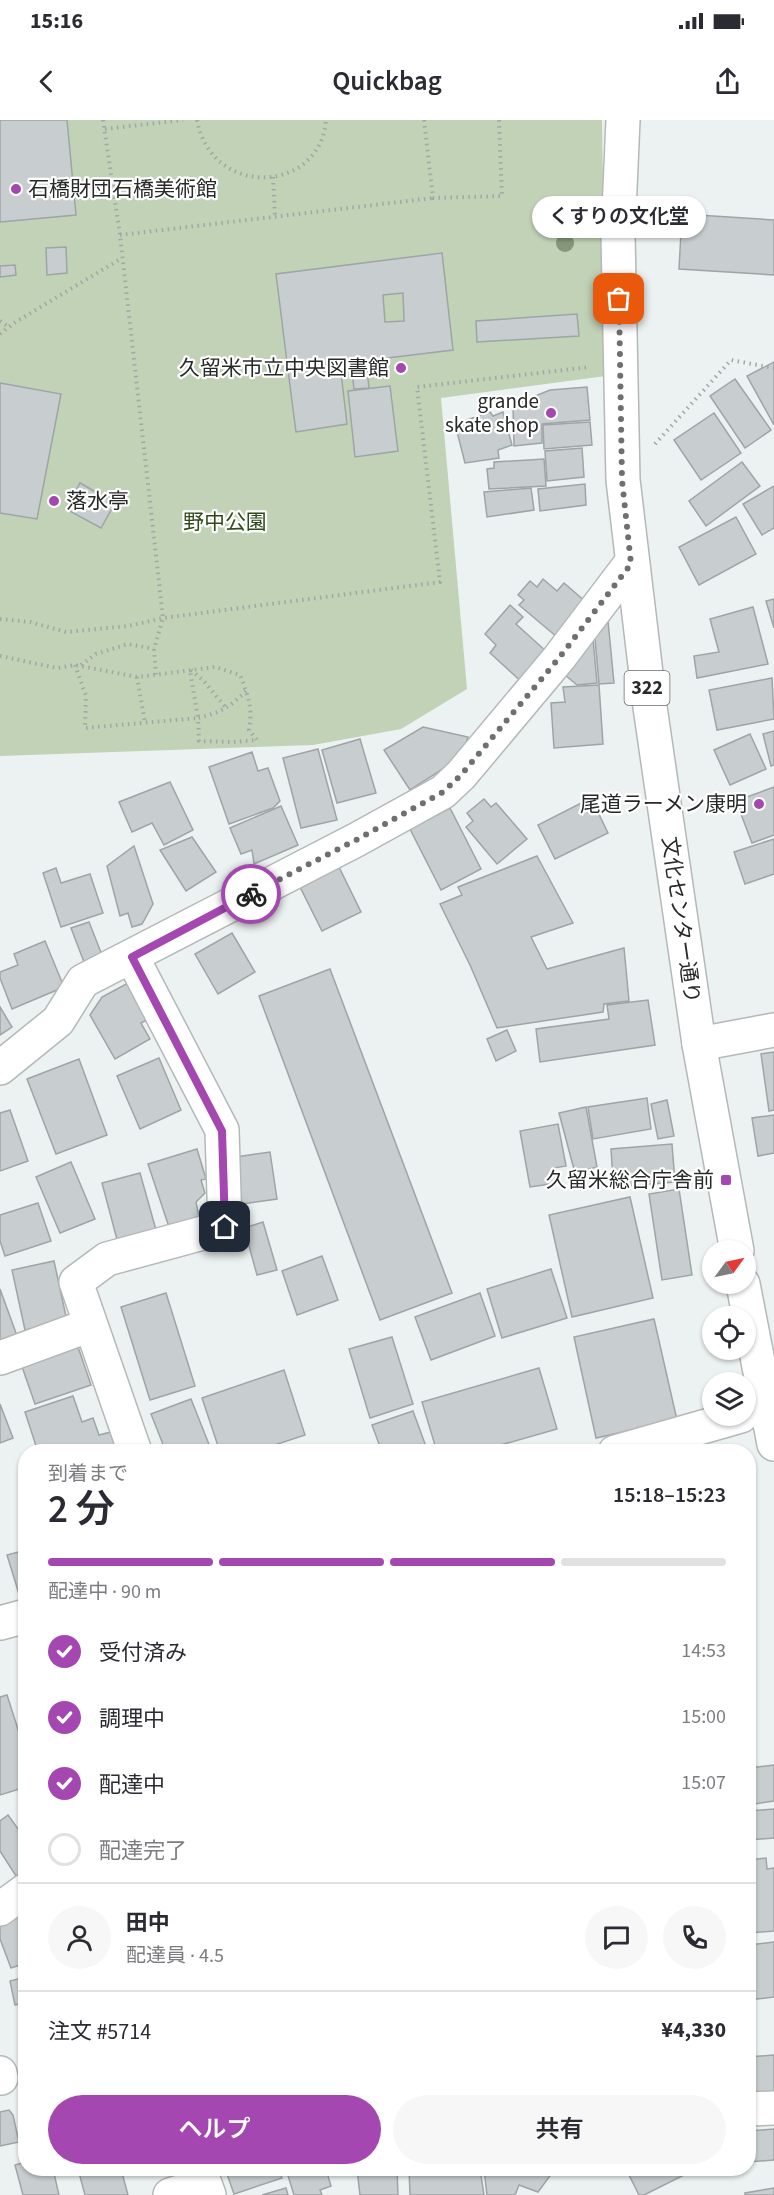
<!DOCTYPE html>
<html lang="ja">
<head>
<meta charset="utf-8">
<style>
  :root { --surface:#fff; --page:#f7f7f7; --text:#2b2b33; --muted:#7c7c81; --line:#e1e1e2; --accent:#a447b1 }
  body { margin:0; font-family:"Source Sans 3","Noto Sans JP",sans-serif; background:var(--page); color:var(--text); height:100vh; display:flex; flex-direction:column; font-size:22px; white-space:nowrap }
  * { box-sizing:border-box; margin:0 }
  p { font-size:20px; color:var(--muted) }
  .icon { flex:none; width:33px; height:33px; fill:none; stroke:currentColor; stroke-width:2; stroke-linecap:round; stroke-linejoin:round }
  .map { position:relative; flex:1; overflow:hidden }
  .panel { position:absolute; left:18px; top:1324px; width:738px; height:732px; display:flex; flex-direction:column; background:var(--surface); border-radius:24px; box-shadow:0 2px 4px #0004 }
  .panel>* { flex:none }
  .needle { width:39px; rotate:57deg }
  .buttons { position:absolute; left:702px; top:1120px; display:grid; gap:12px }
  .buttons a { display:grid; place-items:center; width:54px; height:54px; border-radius:50%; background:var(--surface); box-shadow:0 2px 4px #0004; font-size:30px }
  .pin { position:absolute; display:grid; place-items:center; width:51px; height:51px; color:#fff; margin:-26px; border-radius:12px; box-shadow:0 3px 9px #0006 }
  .courier { position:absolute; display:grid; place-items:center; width:60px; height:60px; margin:-30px; border:4px solid #a447b1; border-radius:50%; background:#fff; color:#222; box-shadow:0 2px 8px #0007 }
  .bubble { position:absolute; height:42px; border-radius:21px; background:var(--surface); box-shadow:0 2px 4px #0004; font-size:20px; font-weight:600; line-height:42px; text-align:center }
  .headline em { font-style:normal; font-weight:600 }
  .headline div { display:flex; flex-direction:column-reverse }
  .headline { display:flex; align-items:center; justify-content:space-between; height:102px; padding:0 30px }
  h1 { font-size:39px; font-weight:600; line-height:45px }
  .bar { display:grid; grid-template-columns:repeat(4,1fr); gap:9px 6px; align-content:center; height:72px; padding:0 30px }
  .bar i { height:8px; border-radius:4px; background:var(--line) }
  .bar .current { background:var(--accent) }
  .bar p { grid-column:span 4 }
  .line { display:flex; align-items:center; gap:15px; padding:0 30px; border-top:2px solid var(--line) }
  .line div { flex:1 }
  .round { display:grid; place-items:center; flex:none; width:63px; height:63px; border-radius:32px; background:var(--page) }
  ol { padding:0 30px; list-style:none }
  li { display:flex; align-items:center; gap:18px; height:66px }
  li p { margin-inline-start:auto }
  li .icon { padding:6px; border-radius:50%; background:var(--accent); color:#fff; stroke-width:4 }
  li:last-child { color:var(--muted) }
  li i { width:33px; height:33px; border:3px solid var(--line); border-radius:50% }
  .action { display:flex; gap:12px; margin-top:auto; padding:12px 30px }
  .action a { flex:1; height:69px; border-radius:36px; background:var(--accent); color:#fff; font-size:24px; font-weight:600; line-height:69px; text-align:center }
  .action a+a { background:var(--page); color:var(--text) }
  .status { display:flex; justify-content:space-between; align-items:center; height:42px; padding:0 30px; background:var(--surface); direction:ltr }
  .status svg { height:16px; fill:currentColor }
  header { display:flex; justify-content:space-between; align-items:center; height:78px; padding:0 30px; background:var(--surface); font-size:27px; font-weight:600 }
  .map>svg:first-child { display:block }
</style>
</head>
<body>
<div class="status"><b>15:16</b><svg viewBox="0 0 49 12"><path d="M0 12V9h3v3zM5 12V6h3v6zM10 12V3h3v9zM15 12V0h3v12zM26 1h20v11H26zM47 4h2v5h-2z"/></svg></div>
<header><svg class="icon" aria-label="back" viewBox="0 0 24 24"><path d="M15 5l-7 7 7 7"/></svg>Quickbag<svg class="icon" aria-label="share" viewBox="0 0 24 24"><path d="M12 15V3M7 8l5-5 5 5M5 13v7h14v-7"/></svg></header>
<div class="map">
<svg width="774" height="2075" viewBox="0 0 774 2075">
  <rect width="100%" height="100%" fill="#ecf2f1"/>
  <path fill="#c1d2b7" d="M 0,0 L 602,0 L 606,256 L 441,278 L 467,569 L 401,609 L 313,625 L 0,636 Z"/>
  <g fill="#c8cecf" stroke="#9fa4a6" stroke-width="1.5" fill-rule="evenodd">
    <path d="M 0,0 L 67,0 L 76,95 L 0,102 Z"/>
    <path d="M 682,94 L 774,100 L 774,155 L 679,149 Z"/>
    <path d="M 66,127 L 67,153 L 47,155 L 46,128 Z"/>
    <path d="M 442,133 L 453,230 L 288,250 L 276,154 ZM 403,173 L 404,201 L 385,202 L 383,175 Z"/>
    <path d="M 15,145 L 16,155 L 0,157 L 0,146 Z"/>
    <path d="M 577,194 L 579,216 L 477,222 L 476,201 Z"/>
    <path d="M 366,241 L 369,268 L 354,269 L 351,243 Z"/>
    <path d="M 774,242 L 774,305 L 747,256 Z"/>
    <path d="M 340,244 L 347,304 L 296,312 L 288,250 Z"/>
    <path d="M 735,259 L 771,310 L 745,328 L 710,276 Z"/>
    <path d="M 0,263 L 61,274 L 37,399 L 0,393 Z"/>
    <path d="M 390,266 L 398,331 L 355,337 L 348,271 Z"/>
    <path d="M 587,267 L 590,300 L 542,304 L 542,323 L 514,326 L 513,285 L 550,270 Z"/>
    <path d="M 490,292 L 493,296 L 503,292 L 512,325 L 498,330 L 499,338 L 465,343 L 455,304 Z"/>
    <path d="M 714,293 L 741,333 L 701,360 L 674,320 Z"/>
    <path d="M 590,302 L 592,325 L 544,329 L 543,305 Z"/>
    <path d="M 582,328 L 584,357 L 547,361 L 545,331 Z"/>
    <path d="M 544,339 L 546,366 L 489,369 L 487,349 L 494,348 L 494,342 Z"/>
    <path d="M 742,342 L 760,366 L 706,406 L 689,381 Z"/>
    <path d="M 80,363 L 115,383 L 101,408 L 66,389 Z"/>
    <path d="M 585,364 L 586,385 L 540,391 L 538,369 Z"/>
    <path d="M 774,366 L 774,408 L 762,415 L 743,384 Z"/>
    <path d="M 531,368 L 534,390 L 487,397 L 484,372 Z"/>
    <path d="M 736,397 L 756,434 L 699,465 L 679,427 Z"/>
    <path d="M 543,459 L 557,471 L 564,463 L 586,482 L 557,517 L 519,485 L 524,480 L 518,475 L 530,461 L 537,467 Z"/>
    <path d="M 774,479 L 774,508 L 766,481 Z"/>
    <path d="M 510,485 L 523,497 L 516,504 L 548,533 L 524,564 L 490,533 L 496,525 L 485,514 Z"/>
    <path d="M 753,487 L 768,544 L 697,558 L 694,536 L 719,532 L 710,499 Z"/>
    <path d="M 608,501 L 614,563 L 599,564 L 595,519 L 589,513 Z"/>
    <path d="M 593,519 L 597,563 L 577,565 L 558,549 Z"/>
    <path d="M 772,558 L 774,599 L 717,610 L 709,570 Z"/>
    <path d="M 599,565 L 603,624 L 554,628 L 551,583 L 565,582 L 563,567 Z"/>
    <path d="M 423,607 L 468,617 L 463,636 L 410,670 L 384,630 Z"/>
    <path d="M 774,611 L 774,645 L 771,646 L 763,614 Z"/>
    <path d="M 750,614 L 766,649 L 730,665 L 714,630 Z"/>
    <path d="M 360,619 L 376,673 L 337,683 L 322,630 Z"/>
    <path d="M 318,629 L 337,700 L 301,708 L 283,638 Z"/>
    <path d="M 252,632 L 258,651 L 268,648 L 280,681 L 273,688 L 229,704 L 209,647 Z"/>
    <path d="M 170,662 L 193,710 L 164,725 L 152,703 L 132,712 L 119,682 Z"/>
    <path d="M 774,667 L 774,715 L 752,723 L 736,681 Z"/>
    <path d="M 591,678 L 608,713 L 555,739 L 538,705 Z"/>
    <path d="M 484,679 L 491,687 L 496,683 L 527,719 L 497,744 L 466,707 L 473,701 L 467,693 Z"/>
    <path d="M 281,686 L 298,725 L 254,744 L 252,730 L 241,734 L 230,708 Z"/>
    <path d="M 450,688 L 481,749 L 441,770 L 410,709 Z"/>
    <path d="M 192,717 L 216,752 L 186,771 L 160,730 Z"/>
    <path d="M 774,719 L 774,754 L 745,764 L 734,732 Z"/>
    <path d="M 134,726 L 153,784 L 142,804 L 132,807 L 128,793 L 120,796 L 107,746 Z"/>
    <path d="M 537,736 L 573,803 L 531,817 L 547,849 L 624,828 L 629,881 L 604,884 L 603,892 L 497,908 L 470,845 L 440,784 L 462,775 L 458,767 Z"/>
    <path d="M 336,741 L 361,792 L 322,811 L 297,761 Z"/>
    <path d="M 56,748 L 61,763 L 90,754 L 103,793 L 61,807 L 43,753 Z"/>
    <path d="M 89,802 L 102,835 L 84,842 L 71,808 Z"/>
    <path d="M 232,813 L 255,852 L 218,874 L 195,834 Z"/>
    <path d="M 45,821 L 64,867 L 12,889 L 0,858 L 0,852 L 18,845 L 14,834 Z"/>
    <path d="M 330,849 L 452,1173 L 380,1200 L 259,876 Z"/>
    <path d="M 130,862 L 151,898 L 141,903 L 150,919 L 115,939 L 90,895 L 102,877 Z"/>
    <path d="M 648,880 L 655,925 L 540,942 L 536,909 L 609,899 L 607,885 Z"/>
    <path d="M 0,887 L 12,907 L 0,915 Z"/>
    <path d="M 507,910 L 516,931 L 496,941 L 487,919 Z"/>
    <path d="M 774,932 L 774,990 L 769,991 L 761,934 Z"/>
    <path d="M 159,938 L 181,990 L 140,1009 L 117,956 Z"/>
    <path d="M 79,939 L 107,1015 L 56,1034 L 27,959 Z"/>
    <path d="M 647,978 L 651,1009 L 593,1019 L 588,987 Z"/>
    <path d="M 667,980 L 674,1016 L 658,1019 L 651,984 Z"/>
    <path d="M 586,987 L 597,1047 L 575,1053 L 559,993 Z"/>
    <path d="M 10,990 L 28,1041 L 0,1051 L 0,993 Z"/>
    <path d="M 774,995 L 774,1033 L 758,1036 L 752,998 Z"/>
    <path d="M 558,1004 L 566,1046 L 554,1048 L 557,1063 L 530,1067 L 520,1011 Z"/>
    <path d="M 672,1024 L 675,1062 L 628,1066 L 627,1058 L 613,1059 L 611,1029 Z"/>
    <path d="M 197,1029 L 206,1059 L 201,1060 L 205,1073 L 196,1082 L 200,1102 L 171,1113 L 148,1044 Z"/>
    <path d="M 270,1032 L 277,1079 L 229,1086 L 222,1039 Z"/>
    <path d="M 71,1042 L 95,1099 L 60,1113 L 36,1057 Z"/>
    <path d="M 140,1053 L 158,1117 L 119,1127 L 102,1063 Z"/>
    <path d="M 679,1069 L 692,1155 L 662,1160 L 649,1074 Z"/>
    <path d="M 630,1077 L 653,1178 L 572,1197 L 549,1095 Z"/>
    <path d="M 38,1083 L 51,1121 L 5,1136 L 0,1121 L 0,1095 Z"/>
    <path d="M 263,1102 L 277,1150 L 257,1155 L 244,1108 Z"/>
    <path d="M 322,1136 L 338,1180 L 297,1195 L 282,1151 Z"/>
    <path d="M 54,1141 L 67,1201 L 25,1210 L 12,1150 Z"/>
    <path d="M 551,1149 L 567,1198 L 502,1218 L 487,1169 Z"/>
    <path d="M 0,1169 L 20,1224 L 0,1231 Z"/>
    <path d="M 166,1173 L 195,1266 L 150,1280 L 121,1187 Z"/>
    <path d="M 480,1173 L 495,1216 L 431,1240 L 415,1197 Z"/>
    <path d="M 654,1199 L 677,1300 L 596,1318 L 574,1217 Z"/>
    <path d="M 392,1217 L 413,1284 L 370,1298 L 349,1229 Z"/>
    <path d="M 75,1218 L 91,1265 L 35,1284 L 19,1238 Z"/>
    <path d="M 539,1248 L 557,1309 L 476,1332 L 437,1332 L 422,1282 Z"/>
    <path d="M 284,1250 L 305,1315 L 253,1332 L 220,1332 L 202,1278 Z"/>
    <path d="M 73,1276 L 82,1302 L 93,1298 L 99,1315 L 111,1312 L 117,1331 L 38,1332 L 25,1292 Z"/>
    <path d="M 191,1279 L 212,1332 L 166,1332 L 151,1294 Z"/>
    <path d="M 0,1284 L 13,1318 L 0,1323 Z"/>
    <path d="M 413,1291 L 428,1332 L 382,1332 L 372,1305 Z"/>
    <path d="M 26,1430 L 26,1486 L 23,1487 L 7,1435 Z"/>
    <path d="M 7,1575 L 26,1634 L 26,1667 L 0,1675 L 0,1577 Z"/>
    <path d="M 774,1645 L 774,1681 L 748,1685 L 748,1648 Z"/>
    <path d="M 774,1689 L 774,1718 L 748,1720 L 748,1691 Z"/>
    <path d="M 8,1695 L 26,1720 L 26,1749 L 16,1756 L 0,1731 L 0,1701 Z"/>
    <path d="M 766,1738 L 767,1749 L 774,1748 L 774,1811 L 748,1813 L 748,1740 Z"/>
    <path d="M 26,1793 L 26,1843 L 11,1848 L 0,1819 L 0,1802 Z"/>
    <path d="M 774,1822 L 774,1877 L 748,1880 L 748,1825 Z"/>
    <path d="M 26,1857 L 26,1882 L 15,1885 L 10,1861 Z"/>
    <path d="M 774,1935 L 774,1977 L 751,1979 L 748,1937 Z"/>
    <path d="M 9,1990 L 13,1995 L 19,2022 L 0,2026 L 0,1992 Z"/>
    <path d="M 774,2009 L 774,2040 L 748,2042 L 748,2011 Z"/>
    <path d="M 26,2042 L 26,2049 L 53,2049 L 59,2075 L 23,2075 L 15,2045 Z"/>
    <path d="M 78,2049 L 121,2049 L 128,2075 L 85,2075 Z"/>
    <path d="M 168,2049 L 227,2049 L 174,2068 Z"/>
    <path d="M 242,2049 L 279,2049 L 282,2058 L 234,2074 L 227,2054 Z"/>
    <path d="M 286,2049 L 326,2049 L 331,2066 L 320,2070 L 322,2075 L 294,2075 Z"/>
    <path d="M 357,2049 L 397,2049 L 398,2075 L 360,2075 Z"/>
    <path d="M 409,2049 L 480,2049 L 484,2075 L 410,2075 Z"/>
    <path d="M 484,2049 L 555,2049 L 538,2072 L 519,2065 L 515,2075 L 487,2075 Z"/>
    <path d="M 626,2049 L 696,2049 L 644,2075 L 639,2075 Z"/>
    <path d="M 286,2068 L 288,2075 L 262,2075 Z"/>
    <path d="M 774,2068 L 774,2075 L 745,2075 L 745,2073 Z"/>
  </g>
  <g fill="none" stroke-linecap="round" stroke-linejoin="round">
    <g stroke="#b4b9b8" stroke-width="36">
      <g id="minor">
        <path d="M 132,837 L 222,1010 L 225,1107 L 107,1139 L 76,1162 L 135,1332"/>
        <path d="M 699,924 L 774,910"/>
        <path d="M 0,948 L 58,901 L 83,861 L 356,720 L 443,672 L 461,655 L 559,538 L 631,443"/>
        <path d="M 0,1238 L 90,1205"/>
        <path d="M 615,1332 L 741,1296"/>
        <path d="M 0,1503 L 26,1496"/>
        <path d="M 0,1789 L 26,1770"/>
        <path d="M 0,1953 L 1,1958"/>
        <path d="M 748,1989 L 774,1988"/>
        <path d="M 170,2075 L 205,2064 L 209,2075"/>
      </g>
    </g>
    <g stroke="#b4b9b8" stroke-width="36">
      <g id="highway">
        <path d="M 623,0 L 618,114 L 623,360 L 650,587 L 699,924 L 737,1131"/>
        <path d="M 743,1164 L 774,1324"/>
      </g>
    </g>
    <g stroke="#a2a7a6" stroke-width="4" stroke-dasharray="1.5 4.5" stroke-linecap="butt">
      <path d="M 103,0 L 120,115 L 163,498 L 154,529 L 156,555"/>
      <path d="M 197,0 C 212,80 321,73 326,0"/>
      <path d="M 424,0 L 433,78 L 502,76 L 499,0"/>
      <path d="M 105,9 L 183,0"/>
      <path d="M 273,57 L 275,96"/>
      <path d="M 120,115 L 433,78"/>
      <path d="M 0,201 L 9,207"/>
      <path d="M 0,214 L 14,203 L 122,138"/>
      <path d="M 655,324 L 731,240 L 774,248"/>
      <path d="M 0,499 L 30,502 L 66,512 L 128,506 L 163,498 L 440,462 L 417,267 L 590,247"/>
      <path d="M 0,536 L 57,548 L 75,545 L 137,557 L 215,547 L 240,555 C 248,576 253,587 249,610 L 257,620"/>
      <path d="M 75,545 L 86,576 L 85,608 L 198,598 L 190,550"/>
      <path d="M 81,545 L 96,534 L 128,524 L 154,529"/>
      <path d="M 191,550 L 203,560 L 226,588"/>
      <path d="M 137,557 L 145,603"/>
      <path d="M 246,571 C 230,587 220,593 198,598 L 199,621 L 233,622 L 256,620"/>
    </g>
    <use href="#minor" stroke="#fff" stroke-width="33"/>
    <use href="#highway" stroke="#fff" stroke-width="33"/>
  </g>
  <circle fill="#85967a" cx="565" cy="123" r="9"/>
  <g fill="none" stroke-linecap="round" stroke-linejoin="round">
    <path stroke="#6d706f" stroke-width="6" stroke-dasharray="0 10.8" d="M 251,774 L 356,720 L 443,672 L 461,655 L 559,538 L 631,444 L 622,360 L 619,179"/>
    <path stroke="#a447b1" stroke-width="8" d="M 225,1107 L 222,1011 L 132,837 L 251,774"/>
  </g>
  <g fill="#a447b1" stroke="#fff" stroke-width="2">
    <circle cx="16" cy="69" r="6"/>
    <circle cx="401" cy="248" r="6"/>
    <circle cx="551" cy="293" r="6"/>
    <circle cx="54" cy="381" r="6"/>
    <circle cx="759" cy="684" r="6"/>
    <rect x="720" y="1054" width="12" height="12" rx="3"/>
  </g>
  <g text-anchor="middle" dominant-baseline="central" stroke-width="4.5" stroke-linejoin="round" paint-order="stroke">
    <rect fill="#fff" stroke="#686a69" stroke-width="1.5" x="624.5" y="551" width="45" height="34" rx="4.5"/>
    <g font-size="20" font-weight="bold" fill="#282a29">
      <text x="647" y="568">322</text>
    </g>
    <g font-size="21" fill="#282a29" stroke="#fff" text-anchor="end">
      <text x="28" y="69" text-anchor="start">石橋財団石橋美術館</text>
      <text x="389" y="248">久留米市立中央図書館</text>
      <text x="539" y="281">grande<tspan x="539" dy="24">skate shop</tspan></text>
      <text x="66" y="381" text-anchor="start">落水亭</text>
      <text x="747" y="684">尾道ラーメン康明</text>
      <text x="714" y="1060">久留米総合庁舎前</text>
    </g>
    <g font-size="21" fill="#304a19" stroke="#fff">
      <text x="225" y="402">野中公園</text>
    </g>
    <g font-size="21" fill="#282a29" stroke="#fff">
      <text transform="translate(681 800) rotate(82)">文化センター通り</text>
    </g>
  </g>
</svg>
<div class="buttons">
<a><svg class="needle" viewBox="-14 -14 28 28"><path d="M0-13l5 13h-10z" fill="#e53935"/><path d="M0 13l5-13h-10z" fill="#7c7c81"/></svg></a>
<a><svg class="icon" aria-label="locate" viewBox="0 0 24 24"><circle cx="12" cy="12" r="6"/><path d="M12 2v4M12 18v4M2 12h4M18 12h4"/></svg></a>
<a><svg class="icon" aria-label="layers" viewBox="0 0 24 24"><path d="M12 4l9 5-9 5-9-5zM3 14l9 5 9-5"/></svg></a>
</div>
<div class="pin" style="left:619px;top:179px;background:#ea580c"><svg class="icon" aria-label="bag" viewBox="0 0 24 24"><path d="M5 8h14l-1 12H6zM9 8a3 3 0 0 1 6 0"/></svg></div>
<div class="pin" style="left:225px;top:1107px;background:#1f2937"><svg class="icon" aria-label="home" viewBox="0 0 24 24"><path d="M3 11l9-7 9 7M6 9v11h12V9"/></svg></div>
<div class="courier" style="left:251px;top:774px"><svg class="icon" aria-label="bike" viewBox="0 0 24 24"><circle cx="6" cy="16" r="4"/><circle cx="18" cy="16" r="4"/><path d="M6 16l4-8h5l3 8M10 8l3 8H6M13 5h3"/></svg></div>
<div class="bubble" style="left:532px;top:76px;width:174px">くすりの文化堂</div>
<section class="panel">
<div class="headline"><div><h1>2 分</h1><p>到着まで</p></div><em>15:18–15:23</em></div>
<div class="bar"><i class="current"></i><i class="current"></i><i class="current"></i><i></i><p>配達中 · 90 m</p></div>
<ol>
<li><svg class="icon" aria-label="check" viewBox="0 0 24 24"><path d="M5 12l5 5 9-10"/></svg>受付済み<p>14:53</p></li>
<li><svg class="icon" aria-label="check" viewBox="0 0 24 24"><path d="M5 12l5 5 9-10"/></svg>調理中<p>15:00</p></li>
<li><svg class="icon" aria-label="check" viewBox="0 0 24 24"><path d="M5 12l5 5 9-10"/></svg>配達中<p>15:07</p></li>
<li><i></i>配達完了</li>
</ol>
<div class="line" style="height:108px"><a class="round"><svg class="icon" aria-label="person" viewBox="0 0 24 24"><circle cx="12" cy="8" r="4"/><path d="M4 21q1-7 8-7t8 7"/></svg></a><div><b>田中</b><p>配達員 · 4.5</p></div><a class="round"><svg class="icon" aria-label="chat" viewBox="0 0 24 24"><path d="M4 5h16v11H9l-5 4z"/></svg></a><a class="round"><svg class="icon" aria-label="phone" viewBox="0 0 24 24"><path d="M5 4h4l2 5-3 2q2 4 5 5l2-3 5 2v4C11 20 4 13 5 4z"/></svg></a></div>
<div class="line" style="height:78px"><div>注文 #5714</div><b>¥4,330</b></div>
<div class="action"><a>ヘルプ</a><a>共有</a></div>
</section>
</div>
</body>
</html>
